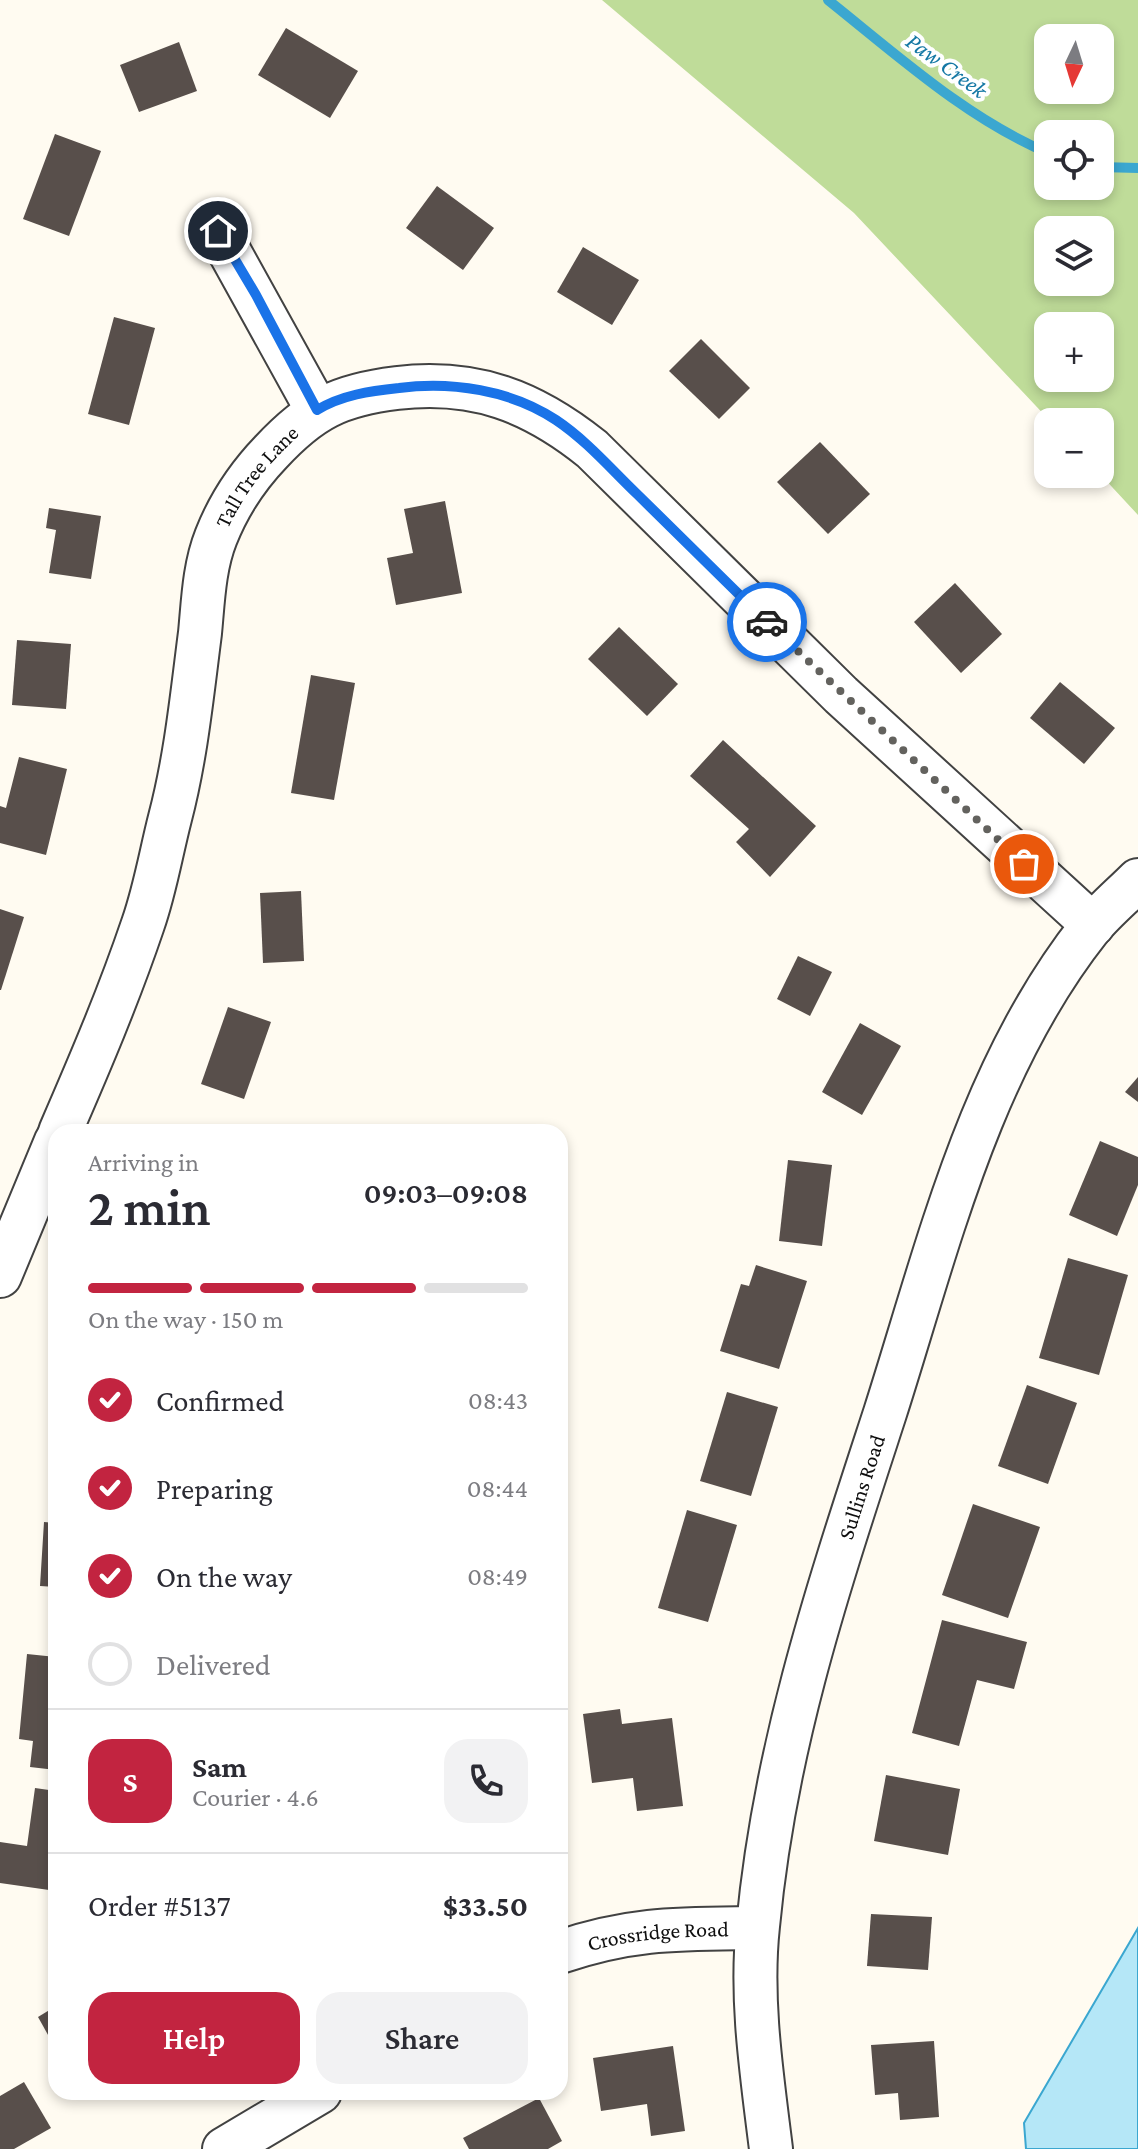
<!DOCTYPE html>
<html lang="en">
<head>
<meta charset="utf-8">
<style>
  :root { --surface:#fff; --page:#f2f2f3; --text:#2b2b33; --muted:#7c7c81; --line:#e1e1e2; --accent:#c22440 }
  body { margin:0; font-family:"Crimson Pro",serif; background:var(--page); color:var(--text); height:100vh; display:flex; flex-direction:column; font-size:30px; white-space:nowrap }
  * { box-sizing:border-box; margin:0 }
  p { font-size:26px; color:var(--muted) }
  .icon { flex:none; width:44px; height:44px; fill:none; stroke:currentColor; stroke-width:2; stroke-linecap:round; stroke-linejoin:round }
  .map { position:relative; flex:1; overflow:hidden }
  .drawer { position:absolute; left:48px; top:1124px; width:520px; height:976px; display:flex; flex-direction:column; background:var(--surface); border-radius:24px; box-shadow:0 4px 12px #0003 }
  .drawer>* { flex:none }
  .needle { width:52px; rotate:184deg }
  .buttons { position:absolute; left:1034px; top:24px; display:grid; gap:16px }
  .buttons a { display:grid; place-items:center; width:80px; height:80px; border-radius:16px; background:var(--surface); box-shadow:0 4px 12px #0003; font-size:40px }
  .pin { position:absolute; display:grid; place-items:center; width:68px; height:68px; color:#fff; margin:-34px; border:4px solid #fff; border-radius:50%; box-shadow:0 2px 8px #0007 }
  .courier { position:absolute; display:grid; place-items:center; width:80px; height:80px; margin:-40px; border:6px solid #1a73e8; border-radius:50%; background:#fff; color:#222; box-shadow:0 2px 10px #0007 }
  .head em { font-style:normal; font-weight:600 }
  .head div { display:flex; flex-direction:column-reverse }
  .head { display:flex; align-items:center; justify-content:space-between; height:136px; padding:0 40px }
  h1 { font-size:52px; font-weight:600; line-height:60px }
  .bar { display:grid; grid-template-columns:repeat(4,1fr); gap:12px 8px; align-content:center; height:96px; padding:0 40px }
  .bar i { height:10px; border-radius:6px; background:var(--line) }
  .bar .current { background:var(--accent) }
  .bar p { grid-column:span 4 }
  .line { display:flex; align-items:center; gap:20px; padding:0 40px; border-top:2px solid var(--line) }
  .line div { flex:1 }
  .round { display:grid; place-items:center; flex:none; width:84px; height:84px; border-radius:24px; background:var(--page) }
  ol { padding:0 40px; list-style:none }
  li { display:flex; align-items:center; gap:24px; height:88px }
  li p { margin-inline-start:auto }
  li .icon { padding:8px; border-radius:50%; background:var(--accent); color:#fff; stroke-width:4 }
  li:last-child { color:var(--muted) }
  li i { width:44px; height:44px; border:4px solid var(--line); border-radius:50% }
  .action { display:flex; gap:16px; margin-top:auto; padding:16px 40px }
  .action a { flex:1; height:92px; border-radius:24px; background:var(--accent); color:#fff; font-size:32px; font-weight:600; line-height:92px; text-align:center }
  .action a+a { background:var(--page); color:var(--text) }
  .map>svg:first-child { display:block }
</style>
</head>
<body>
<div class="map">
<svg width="1138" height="2149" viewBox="0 0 1138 2149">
  <rect width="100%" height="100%" fill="#fffbf1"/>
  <path fill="#bfdc99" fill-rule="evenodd" d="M 602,0 L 1138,0 L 1138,515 L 1100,474 L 1100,422 L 1051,422 L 854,213 ZM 1048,38 L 1100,38 L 1100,90 L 1048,90 ZM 1048,134 L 1100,134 L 1100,186 L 1048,186 ZM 1048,230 L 1100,230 L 1100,282 L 1048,282 ZM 1048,326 L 1100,326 L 1100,378 L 1048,378 Z"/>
  <path fill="#b5e7f7" stroke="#3ba7d0" stroke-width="2" d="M 1138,1928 L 1138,2149 L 1026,2149 L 1024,2123 Z"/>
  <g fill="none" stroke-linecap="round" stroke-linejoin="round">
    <g stroke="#3ba7d0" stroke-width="10">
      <path d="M 828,0 C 897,55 966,118 1048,153"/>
      <path d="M 1100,167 L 1138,168"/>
    </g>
  </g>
  <g fill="#584f4b">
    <path d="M 286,28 L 358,71 L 330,118 L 258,75 Z"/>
    <path d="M 179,42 L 197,91 L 139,112 L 120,65 Z"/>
    <path d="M 55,134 L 101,151 L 69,236 L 23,219 Z"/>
    <path d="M 437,186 L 494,228 L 463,270 L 406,228 Z"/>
    <path d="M 583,247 L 639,280 L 612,325 L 557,292 Z"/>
    <path d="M 114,317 L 155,328 L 129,425 L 88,414 Z"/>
    <path d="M 701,339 L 750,388 L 719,419 L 669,371 Z"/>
    <path d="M 820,442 L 870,494 L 828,534 L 777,482 Z"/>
    <path d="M 445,501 L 462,593 L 396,605 L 387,558 L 413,553 L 404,509 Z"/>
    <path d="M 49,508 L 101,516 L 91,579 L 49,573 L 56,530 L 46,528 Z"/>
    <path d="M 955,583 L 1002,634 L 961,673 L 914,622 Z"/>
    <path d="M 619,627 L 678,684 L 647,716 L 588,659 Z"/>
    <path d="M 17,640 L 71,644 L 66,709 L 12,705 Z"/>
    <path d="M 311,675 L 355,683 L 334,800 L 291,793 Z"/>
    <path d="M 1060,682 L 1115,728 L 1084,764 L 1030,718 Z"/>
    <path d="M 723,740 L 816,826 L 770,877 L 736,842 L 749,829 L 690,776 Z"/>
    <path d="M 19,757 L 67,769 L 46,855 L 0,843 L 0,806 L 6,808 Z"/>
    <path d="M 301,891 L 304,961 L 263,963 L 260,893 Z"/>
    <path d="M 0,909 L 24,917 L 1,990 L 0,990 Z"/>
    <path d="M 798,956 L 832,972 L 810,1016 L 777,999 Z"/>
    <path d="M 228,1007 L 271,1022 L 244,1099 L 201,1084 Z"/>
    <path d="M 860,1023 L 901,1046 L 862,1115 L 822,1092 Z"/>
    <path d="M 1138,1077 L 1138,1102 L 1125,1092 Z"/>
    <path d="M 1100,1141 L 1138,1157 L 1138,1185 L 1117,1236 L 1069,1215 Z"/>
    <path d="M 788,1160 L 832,1165 L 822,1246 L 779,1241 Z"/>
    <path d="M 1068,1258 L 1128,1275 L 1099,1375 L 1039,1358 Z"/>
    <path d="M 756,1265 L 807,1281 L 779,1369 L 720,1351 L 741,1284 L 749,1286 Z"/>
    <path d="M 1027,1385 L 1077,1403 L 1048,1484 L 998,1466 Z"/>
    <path d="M 727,1392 L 778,1407 L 751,1496 L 700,1481 Z"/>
    <path d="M 973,1504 L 1040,1527 L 1008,1618 L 942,1595 Z"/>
    <path d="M 687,1510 L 737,1525 L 708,1622 L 658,1608 Z"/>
    <path d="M 44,1522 L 56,1523 L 56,1587 L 40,1586 Z"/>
    <path d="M 942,1620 L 1027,1642 L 1014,1689 L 977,1680 L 959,1746 L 912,1733 Z"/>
    <path d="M 27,1654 L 56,1657 L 56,1770 L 30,1767 L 33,1741 L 19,1739 Z"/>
    <path d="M 620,1709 L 622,1724 L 672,1718 L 683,1806 L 637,1811 L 633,1778 L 592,1783 L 583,1714 Z"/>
    <path d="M 886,1775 L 960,1789 L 948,1855 L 874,1841 Z"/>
    <path d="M 35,1788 L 56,1791 L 56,1891 L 0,1883 L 0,1842 L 27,1846 Z"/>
    <path d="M 871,1914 L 932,1917 L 928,1970 L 867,1966 Z"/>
    <path d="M 56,2006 L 56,2040 L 52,2042 L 38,2017 Z"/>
    <path d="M 934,2041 L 939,2117 L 900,2120 L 898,2093 L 875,2095 L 871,2045 Z"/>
    <path d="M 673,2046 L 685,2131 L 651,2136 L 647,2104 L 601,2111 L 593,2058 Z"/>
    <path d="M 24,2082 L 51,2128 L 14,2149 L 0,2149 L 0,2096 Z"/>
    <path d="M 539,2098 L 562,2141 L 548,2149 L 469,2149 L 463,2138 Z"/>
  </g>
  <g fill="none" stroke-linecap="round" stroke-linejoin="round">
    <g stroke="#424242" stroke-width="46">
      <g id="minor">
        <path d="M 218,231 L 317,410"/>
        <path id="s1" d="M 60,1132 C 90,1063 119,995 143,924 C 155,890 161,853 170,818 C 186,757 192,695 200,633 C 203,602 204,567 216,537 C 229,504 247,477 271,452 C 311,409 339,395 397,388 C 475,379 532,401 592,449 L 841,695 L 1093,925"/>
        <path d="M 0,1276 L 56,1141"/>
        <path id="s2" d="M 560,1952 C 633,1927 682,1929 757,1928"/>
        <path d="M 224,2149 L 320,2092"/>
        <path id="s3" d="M 771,2149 C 762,2076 750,1999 758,1926 C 775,1744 829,1585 885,1413 C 938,1247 979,1068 1090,928 C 1104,911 1122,896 1138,880"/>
      </g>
    </g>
    <use href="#minor" stroke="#fff" stroke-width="42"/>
  </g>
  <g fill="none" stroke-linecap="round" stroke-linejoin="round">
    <path stroke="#63625e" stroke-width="8" stroke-dasharray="0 14.4" d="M 767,622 L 1024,864"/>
    <path stroke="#1a73e8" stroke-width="10" d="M 218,231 L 256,295 L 317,410 C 342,395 370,391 399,388 C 451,381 511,390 556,420 C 586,440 611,469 637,494 C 680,536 723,579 767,622"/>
  </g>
  <g text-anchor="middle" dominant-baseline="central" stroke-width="8" stroke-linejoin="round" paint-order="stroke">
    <g font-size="22" fill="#0f0f0f" stroke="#fff">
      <text stroke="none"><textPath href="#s1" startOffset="692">Tall Tree Lane</textPath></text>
      <text stroke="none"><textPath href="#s3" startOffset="676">Sullins Road</textPath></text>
      <text stroke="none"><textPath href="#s2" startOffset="100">Crossridge Road</textPath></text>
    </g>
    <g font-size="24" font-style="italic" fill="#1578a4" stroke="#fff">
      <text transform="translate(947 65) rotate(36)">Paw Creek</text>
    </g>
  </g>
</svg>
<div class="buttons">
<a><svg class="needle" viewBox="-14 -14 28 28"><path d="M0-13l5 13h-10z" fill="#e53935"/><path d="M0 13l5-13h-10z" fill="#7c7c81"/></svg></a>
<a><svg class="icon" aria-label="locate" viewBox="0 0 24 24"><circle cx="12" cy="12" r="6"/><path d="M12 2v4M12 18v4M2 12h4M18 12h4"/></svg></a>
<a><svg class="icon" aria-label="layers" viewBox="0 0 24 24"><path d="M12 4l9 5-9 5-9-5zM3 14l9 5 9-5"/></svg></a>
<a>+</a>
<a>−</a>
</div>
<div class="pin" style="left:1024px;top:864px;background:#ea580c"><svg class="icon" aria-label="bag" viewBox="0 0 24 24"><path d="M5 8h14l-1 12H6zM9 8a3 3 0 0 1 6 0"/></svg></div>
<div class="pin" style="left:218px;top:231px;background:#1f2937"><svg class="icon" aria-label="home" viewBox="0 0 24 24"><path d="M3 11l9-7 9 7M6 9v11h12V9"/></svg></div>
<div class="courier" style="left:767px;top:622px"><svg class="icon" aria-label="car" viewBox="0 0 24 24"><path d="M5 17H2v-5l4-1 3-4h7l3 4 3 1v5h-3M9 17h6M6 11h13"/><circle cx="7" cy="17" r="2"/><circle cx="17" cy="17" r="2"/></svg></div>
<section class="drawer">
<div class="head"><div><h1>2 min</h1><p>Arriving in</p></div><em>09:03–09:08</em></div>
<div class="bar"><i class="current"></i><i class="current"></i><i class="current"></i><i></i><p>On the way · 150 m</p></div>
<ol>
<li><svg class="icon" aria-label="check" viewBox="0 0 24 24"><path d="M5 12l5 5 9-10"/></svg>Confirmed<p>08:43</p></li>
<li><svg class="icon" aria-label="check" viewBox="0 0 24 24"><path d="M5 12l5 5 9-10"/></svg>Preparing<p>08:44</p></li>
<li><svg class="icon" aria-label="check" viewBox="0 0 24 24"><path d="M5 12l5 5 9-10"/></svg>On the way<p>08:49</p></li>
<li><i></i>Delivered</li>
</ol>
<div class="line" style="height:144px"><b class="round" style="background:var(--accent);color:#fff">S</b><div><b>Sam</b><p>Courier · 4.6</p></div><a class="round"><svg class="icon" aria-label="phone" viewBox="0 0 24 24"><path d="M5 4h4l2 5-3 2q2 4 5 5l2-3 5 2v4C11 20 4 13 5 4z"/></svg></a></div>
<div class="line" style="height:104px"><div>Order #5137</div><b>$33.50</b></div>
<div class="action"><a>Help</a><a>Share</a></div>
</section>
</div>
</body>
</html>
